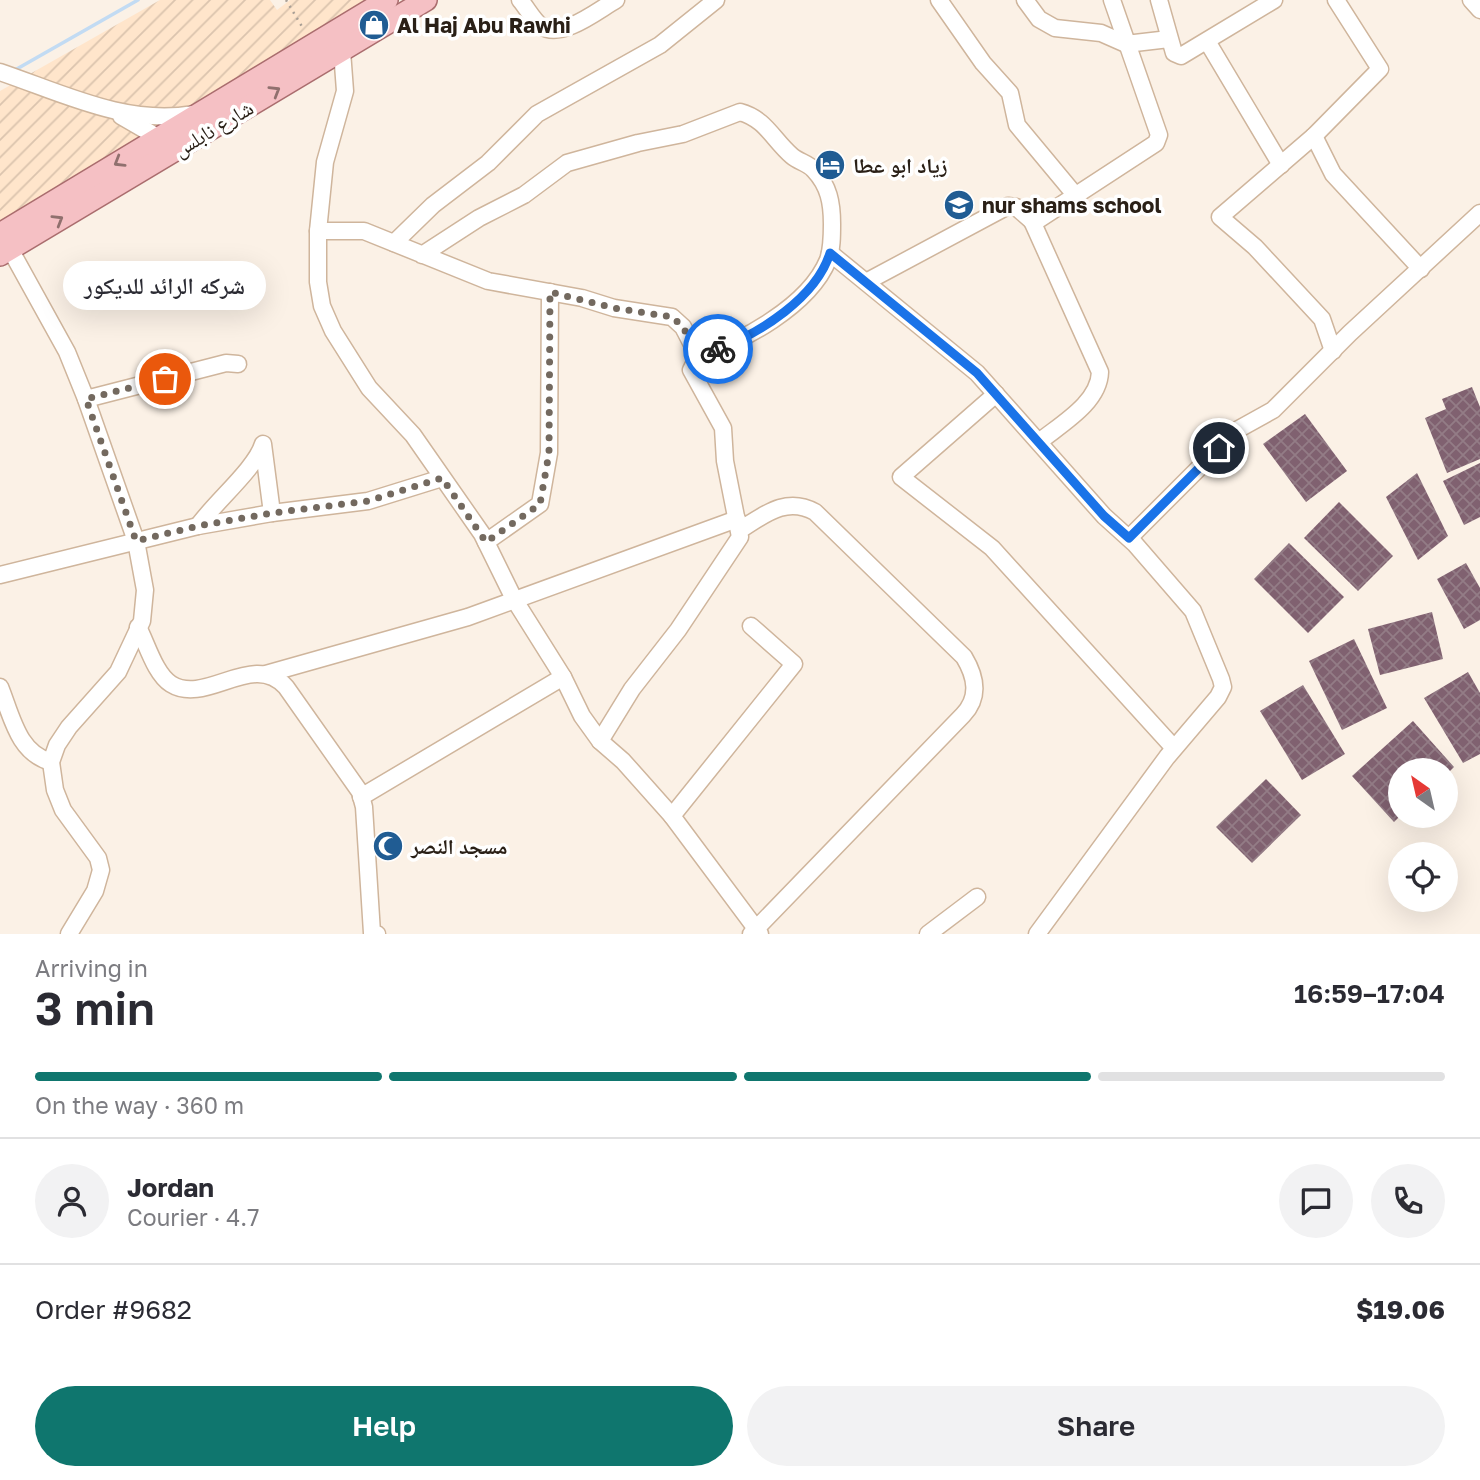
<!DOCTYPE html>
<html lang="en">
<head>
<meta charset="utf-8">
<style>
  :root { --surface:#fff; --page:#f2f2f3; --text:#2b2b33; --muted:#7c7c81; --line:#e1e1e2; --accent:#0f766e }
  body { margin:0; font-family:"Golos Text","Noto Naskh Arabic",sans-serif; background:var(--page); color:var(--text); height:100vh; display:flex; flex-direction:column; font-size:26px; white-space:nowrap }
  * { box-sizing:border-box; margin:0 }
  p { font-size:23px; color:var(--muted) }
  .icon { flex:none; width:38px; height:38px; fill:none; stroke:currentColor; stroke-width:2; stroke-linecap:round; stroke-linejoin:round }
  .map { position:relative; height:934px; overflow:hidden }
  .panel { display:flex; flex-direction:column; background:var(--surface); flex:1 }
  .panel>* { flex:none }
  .needle { width:46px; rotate:326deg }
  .buttons { position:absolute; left:1388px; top:758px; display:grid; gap:14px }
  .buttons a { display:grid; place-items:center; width:70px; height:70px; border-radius:50%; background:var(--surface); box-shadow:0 7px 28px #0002; font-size:35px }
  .pin { position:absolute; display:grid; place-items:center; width:60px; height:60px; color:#fff; margin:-30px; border:4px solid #fff; border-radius:50%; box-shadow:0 2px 7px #0007 }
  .courier { position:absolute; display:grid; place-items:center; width:70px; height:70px; margin:-35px; border:5px solid #1a73e8; border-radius:50%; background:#fff; color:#222; box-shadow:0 2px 9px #0007 }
  .bubble { position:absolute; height:49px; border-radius:24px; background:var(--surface); box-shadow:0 7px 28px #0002; font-size:23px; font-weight:600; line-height:49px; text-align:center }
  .overview em { font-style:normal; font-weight:600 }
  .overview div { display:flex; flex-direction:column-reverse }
  .overview { display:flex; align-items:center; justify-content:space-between; height:119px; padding:0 35px }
  h1 { font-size:46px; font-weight:600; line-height:52px }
  .bar { display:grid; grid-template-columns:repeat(4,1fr); gap:10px 7px; align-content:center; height:84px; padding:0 35px }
  .bar i { height:9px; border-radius:5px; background:var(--line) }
  .bar .selected { background:var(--accent) }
  .bar p { grid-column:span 4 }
  .line { display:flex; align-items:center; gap:18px; padding:0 35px; border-top:2px solid var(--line) }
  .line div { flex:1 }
  .round { display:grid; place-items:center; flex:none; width:74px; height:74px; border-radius:37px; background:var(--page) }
  .action { display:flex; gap:14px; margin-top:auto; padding:14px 35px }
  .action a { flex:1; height:80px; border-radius:42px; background:var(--accent); color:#fff; font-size:28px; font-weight:600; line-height:80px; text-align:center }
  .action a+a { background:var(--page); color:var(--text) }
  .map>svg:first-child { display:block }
</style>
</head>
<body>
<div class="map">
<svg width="1480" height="934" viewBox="0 0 1480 934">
  <defs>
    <pattern id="industrial-furrows" width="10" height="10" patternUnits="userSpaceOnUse" patternTransform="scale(1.75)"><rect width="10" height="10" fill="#ffe5cb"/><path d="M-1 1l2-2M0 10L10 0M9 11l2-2" fill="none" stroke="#dbc4ae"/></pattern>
    <pattern id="building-cross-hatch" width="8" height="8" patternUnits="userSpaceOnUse" patternTransform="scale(1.75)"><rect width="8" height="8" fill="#806170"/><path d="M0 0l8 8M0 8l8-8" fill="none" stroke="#937c86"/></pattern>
  </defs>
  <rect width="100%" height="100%" fill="#fbf1e6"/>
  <path fill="url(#industrial-furrows)" d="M 160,0 L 270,0 L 277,10 L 290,0 L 381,0 L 0,257 L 0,91 Z"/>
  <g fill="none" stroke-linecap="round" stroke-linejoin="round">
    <path stroke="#c2dbf3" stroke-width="3.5" d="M 15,70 L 138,0"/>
  </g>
  <g fill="url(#building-cross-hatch)">
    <path d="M 1472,387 L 1480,407 L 1480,459 L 1447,473 L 1425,418 L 1446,409 L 1442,399 Z"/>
    <path d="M 1305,414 L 1347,471 L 1306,502 L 1263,444 Z"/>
    <path d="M 1480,463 L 1480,517 L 1464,525 L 1443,481 Z"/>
    <path d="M 1417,473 L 1448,536 L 1418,560 L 1386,497 Z"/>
    <path d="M 1339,502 L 1393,556 L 1358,591 L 1304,538 Z"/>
    <path d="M 1289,543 L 1344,597 L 1308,633 L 1254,579 Z"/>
    <path d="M 1466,563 L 1480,588 L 1480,620 L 1464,629 L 1437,579 Z"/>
    <path d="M 1432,612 L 1443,659 L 1380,675 L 1368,629 Z"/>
    <path d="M 1354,639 L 1387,708 L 1342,730 L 1309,661 Z"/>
    <path d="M 1468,672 L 1480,693 L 1480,754 L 1463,763 L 1424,698 Z"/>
    <path d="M 1303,685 L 1345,754 L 1302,780 L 1260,711 Z"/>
    <path d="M 1413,721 L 1454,767 L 1446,775 L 1446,770 L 1400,770 L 1400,816 L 1394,822 L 1352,776 Z"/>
    <path d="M 1266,779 L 1301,815 L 1252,863 L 1216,827 Z"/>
  </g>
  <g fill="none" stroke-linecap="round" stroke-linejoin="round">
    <g stroke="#cfb59c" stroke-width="19">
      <g id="minor">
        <path d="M 520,0 C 527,8 533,20 541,26 C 562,40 598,10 616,0"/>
        <path d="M 939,0 L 983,63 L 1010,93 L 1017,125 L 1076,196"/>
        <path d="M 1025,0 L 1039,19 L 1055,28 L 1101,33 L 1126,44 L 1169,39"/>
        <path d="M 1159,0 L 1174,53 L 1181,56 L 1274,0"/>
        <path d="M 1471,0 L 1480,10"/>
        <path d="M 1207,41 L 1281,165"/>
        <path d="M 342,51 L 345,91 L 325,162 L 318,231 L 318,282 L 322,306 L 333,331 L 369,388 L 413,435 L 482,534 L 514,599 L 563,677 L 582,716 L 600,741 L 623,761 L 672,816 L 760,934"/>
        <path d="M 0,72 C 62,93 127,126 193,114"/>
        <path d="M 121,116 L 159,138"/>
        <path d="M 1314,136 L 1333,174 L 1421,269"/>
        <path d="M 1032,221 L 1100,372 C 1099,403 1061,424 1039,442"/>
        <path d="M 318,231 L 364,231 L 488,281 L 582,298 L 614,308 L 672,317 L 683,327 L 698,356 C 742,342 809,306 828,260 C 832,249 832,236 832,224 C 832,203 829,186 814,170 C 808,163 799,162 792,156 C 773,140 766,119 740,112 L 683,134 L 638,143 L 567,163 L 524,195 L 479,218 L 422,255"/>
        <path d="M 394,243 L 433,205 L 488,163 L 537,114 L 660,45 L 716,0"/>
        <path d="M 10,249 L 67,352 L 86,399 L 136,541 L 145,590 L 142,621 L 118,672 L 69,727 L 57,745 L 51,762 L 55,790 L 63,810 L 98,858 L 101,870 L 95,891 L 69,934"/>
        <path d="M 830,253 L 977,373 L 1104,516 L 1135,544 L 1193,611 L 1221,679 L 1223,687 L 1218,697 L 1167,757 L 1037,934"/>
        <path d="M 866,282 L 1008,206 L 1016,207 L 1032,221 L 1038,220 L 1156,143 L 1159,135 L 1112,0"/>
        <path d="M 1333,351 L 1322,319 L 1255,247 L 1220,217 L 1314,136 L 1380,69 L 1336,0"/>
        <path d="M 996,394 L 901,477 L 992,548 L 1174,748"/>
        <path d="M 86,399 L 226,363 L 238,364"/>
        <path d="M 198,526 C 215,502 256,468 263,444 L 272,513"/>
        <path d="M 740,530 C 764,515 786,496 815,512 L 964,657 C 976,677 980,697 963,715 L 751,934"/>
        <path d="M 1129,538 L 1237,430 L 1273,410 L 1350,333 L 1480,213"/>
        <path d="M 486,542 L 540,504 L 549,453 L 550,292"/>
        <path d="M 0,575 L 198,526 L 272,513 L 368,501 L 442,478"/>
        <path d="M 138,627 C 147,644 155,674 171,684 C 206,706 253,650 286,687 L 360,792 L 364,807 L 372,933 L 377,934"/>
        <path d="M 266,674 L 468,617 L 737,519"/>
        <path d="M 0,687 C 12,717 18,753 51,762"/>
        <path d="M 600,741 L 632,689 L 678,630 L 740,537 L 725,461 L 723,428 L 691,370 L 698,356"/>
        <path d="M 361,797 L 563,677"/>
        <path d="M 672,816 L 794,664 L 751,626"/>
        <path d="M 928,934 L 977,897"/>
      </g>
    </g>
    <g stroke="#aa6d6e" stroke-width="24">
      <g id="major">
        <path d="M 0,234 L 387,0"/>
        <path d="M 0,255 L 426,0"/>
      </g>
    </g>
    <path stroke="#a99f95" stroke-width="2.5" stroke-dasharray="2 5" stroke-linecap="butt" d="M 286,0 L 304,30"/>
    <use href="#minor" stroke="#fff" stroke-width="16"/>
    <use href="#major" stroke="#f5c0c4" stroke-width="21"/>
  </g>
  <defs><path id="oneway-chevron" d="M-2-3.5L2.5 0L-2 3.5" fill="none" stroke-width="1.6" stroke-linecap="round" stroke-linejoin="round" transform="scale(1.75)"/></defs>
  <g stroke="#90706e">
    <use href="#oneway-chevron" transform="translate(275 91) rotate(-31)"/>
    <use href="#oneway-chevron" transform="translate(119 162) rotate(149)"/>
    <use href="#oneway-chevron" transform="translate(58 220) rotate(-31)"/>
  </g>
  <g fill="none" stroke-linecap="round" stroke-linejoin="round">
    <path stroke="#73695f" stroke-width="7" stroke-dasharray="0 12.6" d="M 165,379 L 86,399 L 136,541 L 198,526 L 272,513 L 368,501 L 442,478 L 486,542 L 540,504 L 549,453 L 550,292 L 614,308 L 672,317 L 683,327 L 698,356 L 718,349"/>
    <path stroke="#1a73e8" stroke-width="9" d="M 718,349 C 760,333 816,298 830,253 L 977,373 L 1104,516 L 1129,538 L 1219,448"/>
  </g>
  <defs>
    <g id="shop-disc" transform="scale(1.575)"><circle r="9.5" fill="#205c93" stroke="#fff"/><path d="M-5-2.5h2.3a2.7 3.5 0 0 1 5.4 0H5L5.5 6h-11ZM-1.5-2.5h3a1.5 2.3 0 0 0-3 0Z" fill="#fff"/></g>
    <g id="hotel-disc" transform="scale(1.575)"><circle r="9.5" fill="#205c93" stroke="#fff"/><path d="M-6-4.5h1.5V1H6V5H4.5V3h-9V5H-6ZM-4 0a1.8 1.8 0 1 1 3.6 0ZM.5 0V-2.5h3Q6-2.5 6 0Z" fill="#fff"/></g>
    <g id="school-disc" transform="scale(1.575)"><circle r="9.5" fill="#205c93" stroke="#fff"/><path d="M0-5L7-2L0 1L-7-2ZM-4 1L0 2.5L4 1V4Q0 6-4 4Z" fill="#fff"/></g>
    <g id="mosque-disc" transform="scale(1.575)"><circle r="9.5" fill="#205c93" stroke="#fff"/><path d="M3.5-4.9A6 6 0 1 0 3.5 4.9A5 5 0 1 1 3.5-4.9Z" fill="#fff"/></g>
  </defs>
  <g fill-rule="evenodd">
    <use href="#shop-disc" x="374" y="25"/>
    <use href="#hotel-disc" x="830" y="165"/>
    <use href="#school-disc" x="959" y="205"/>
    <use href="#mosque-disc" x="388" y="846"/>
  </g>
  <g text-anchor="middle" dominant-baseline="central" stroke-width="7" stroke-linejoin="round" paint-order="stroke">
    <g font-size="21" font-weight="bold" fill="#2a2017" stroke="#fff" text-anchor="start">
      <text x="397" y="25">Al Haj Abu Rawhi</text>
      <text x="853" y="165">زياد ابو عطا</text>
      <text x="982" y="205">nur shams school</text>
      <text x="411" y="846">مسجد النصر</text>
    </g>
    <g font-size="21" fill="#2a2017" stroke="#fff">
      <text transform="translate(213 128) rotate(-31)">شارع نابلس</text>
    </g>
  </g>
</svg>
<div class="buttons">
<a><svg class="needle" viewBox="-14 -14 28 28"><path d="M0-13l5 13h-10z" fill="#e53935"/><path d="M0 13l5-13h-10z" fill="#7c7c81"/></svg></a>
<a><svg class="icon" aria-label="locate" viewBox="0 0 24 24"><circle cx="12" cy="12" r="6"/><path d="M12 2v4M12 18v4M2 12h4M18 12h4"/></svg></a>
</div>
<div class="pin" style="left:165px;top:379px;background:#ea580c"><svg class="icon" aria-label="bag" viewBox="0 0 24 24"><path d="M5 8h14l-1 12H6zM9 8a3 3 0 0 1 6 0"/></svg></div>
<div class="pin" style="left:1219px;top:448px;background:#1f2937"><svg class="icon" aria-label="home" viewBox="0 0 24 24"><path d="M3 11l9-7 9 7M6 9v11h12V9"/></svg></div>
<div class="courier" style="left:718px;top:349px"><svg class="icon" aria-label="bike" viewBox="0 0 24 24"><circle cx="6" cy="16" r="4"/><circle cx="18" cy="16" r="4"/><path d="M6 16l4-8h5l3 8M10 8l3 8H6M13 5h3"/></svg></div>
<div class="bubble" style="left:63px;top:261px;width:203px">شركه الرائد للديكور</div>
</div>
<section class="panel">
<div class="overview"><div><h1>3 min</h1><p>Arriving in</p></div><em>16:59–17:04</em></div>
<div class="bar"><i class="selected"></i><i class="selected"></i><i class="selected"></i><i></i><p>On the way · 360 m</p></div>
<div class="line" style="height:126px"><a class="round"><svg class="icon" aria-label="person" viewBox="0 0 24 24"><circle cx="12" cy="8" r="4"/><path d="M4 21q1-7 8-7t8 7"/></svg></a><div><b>Jordan</b><p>Courier · 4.7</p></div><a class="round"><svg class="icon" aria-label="chat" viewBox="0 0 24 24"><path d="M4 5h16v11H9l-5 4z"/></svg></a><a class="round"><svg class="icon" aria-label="phone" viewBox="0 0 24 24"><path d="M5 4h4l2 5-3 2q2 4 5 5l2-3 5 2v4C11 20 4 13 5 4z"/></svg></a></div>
<div class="line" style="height:91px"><div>Order #9682</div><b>$19.06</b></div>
<div class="action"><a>Help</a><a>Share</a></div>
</section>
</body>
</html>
